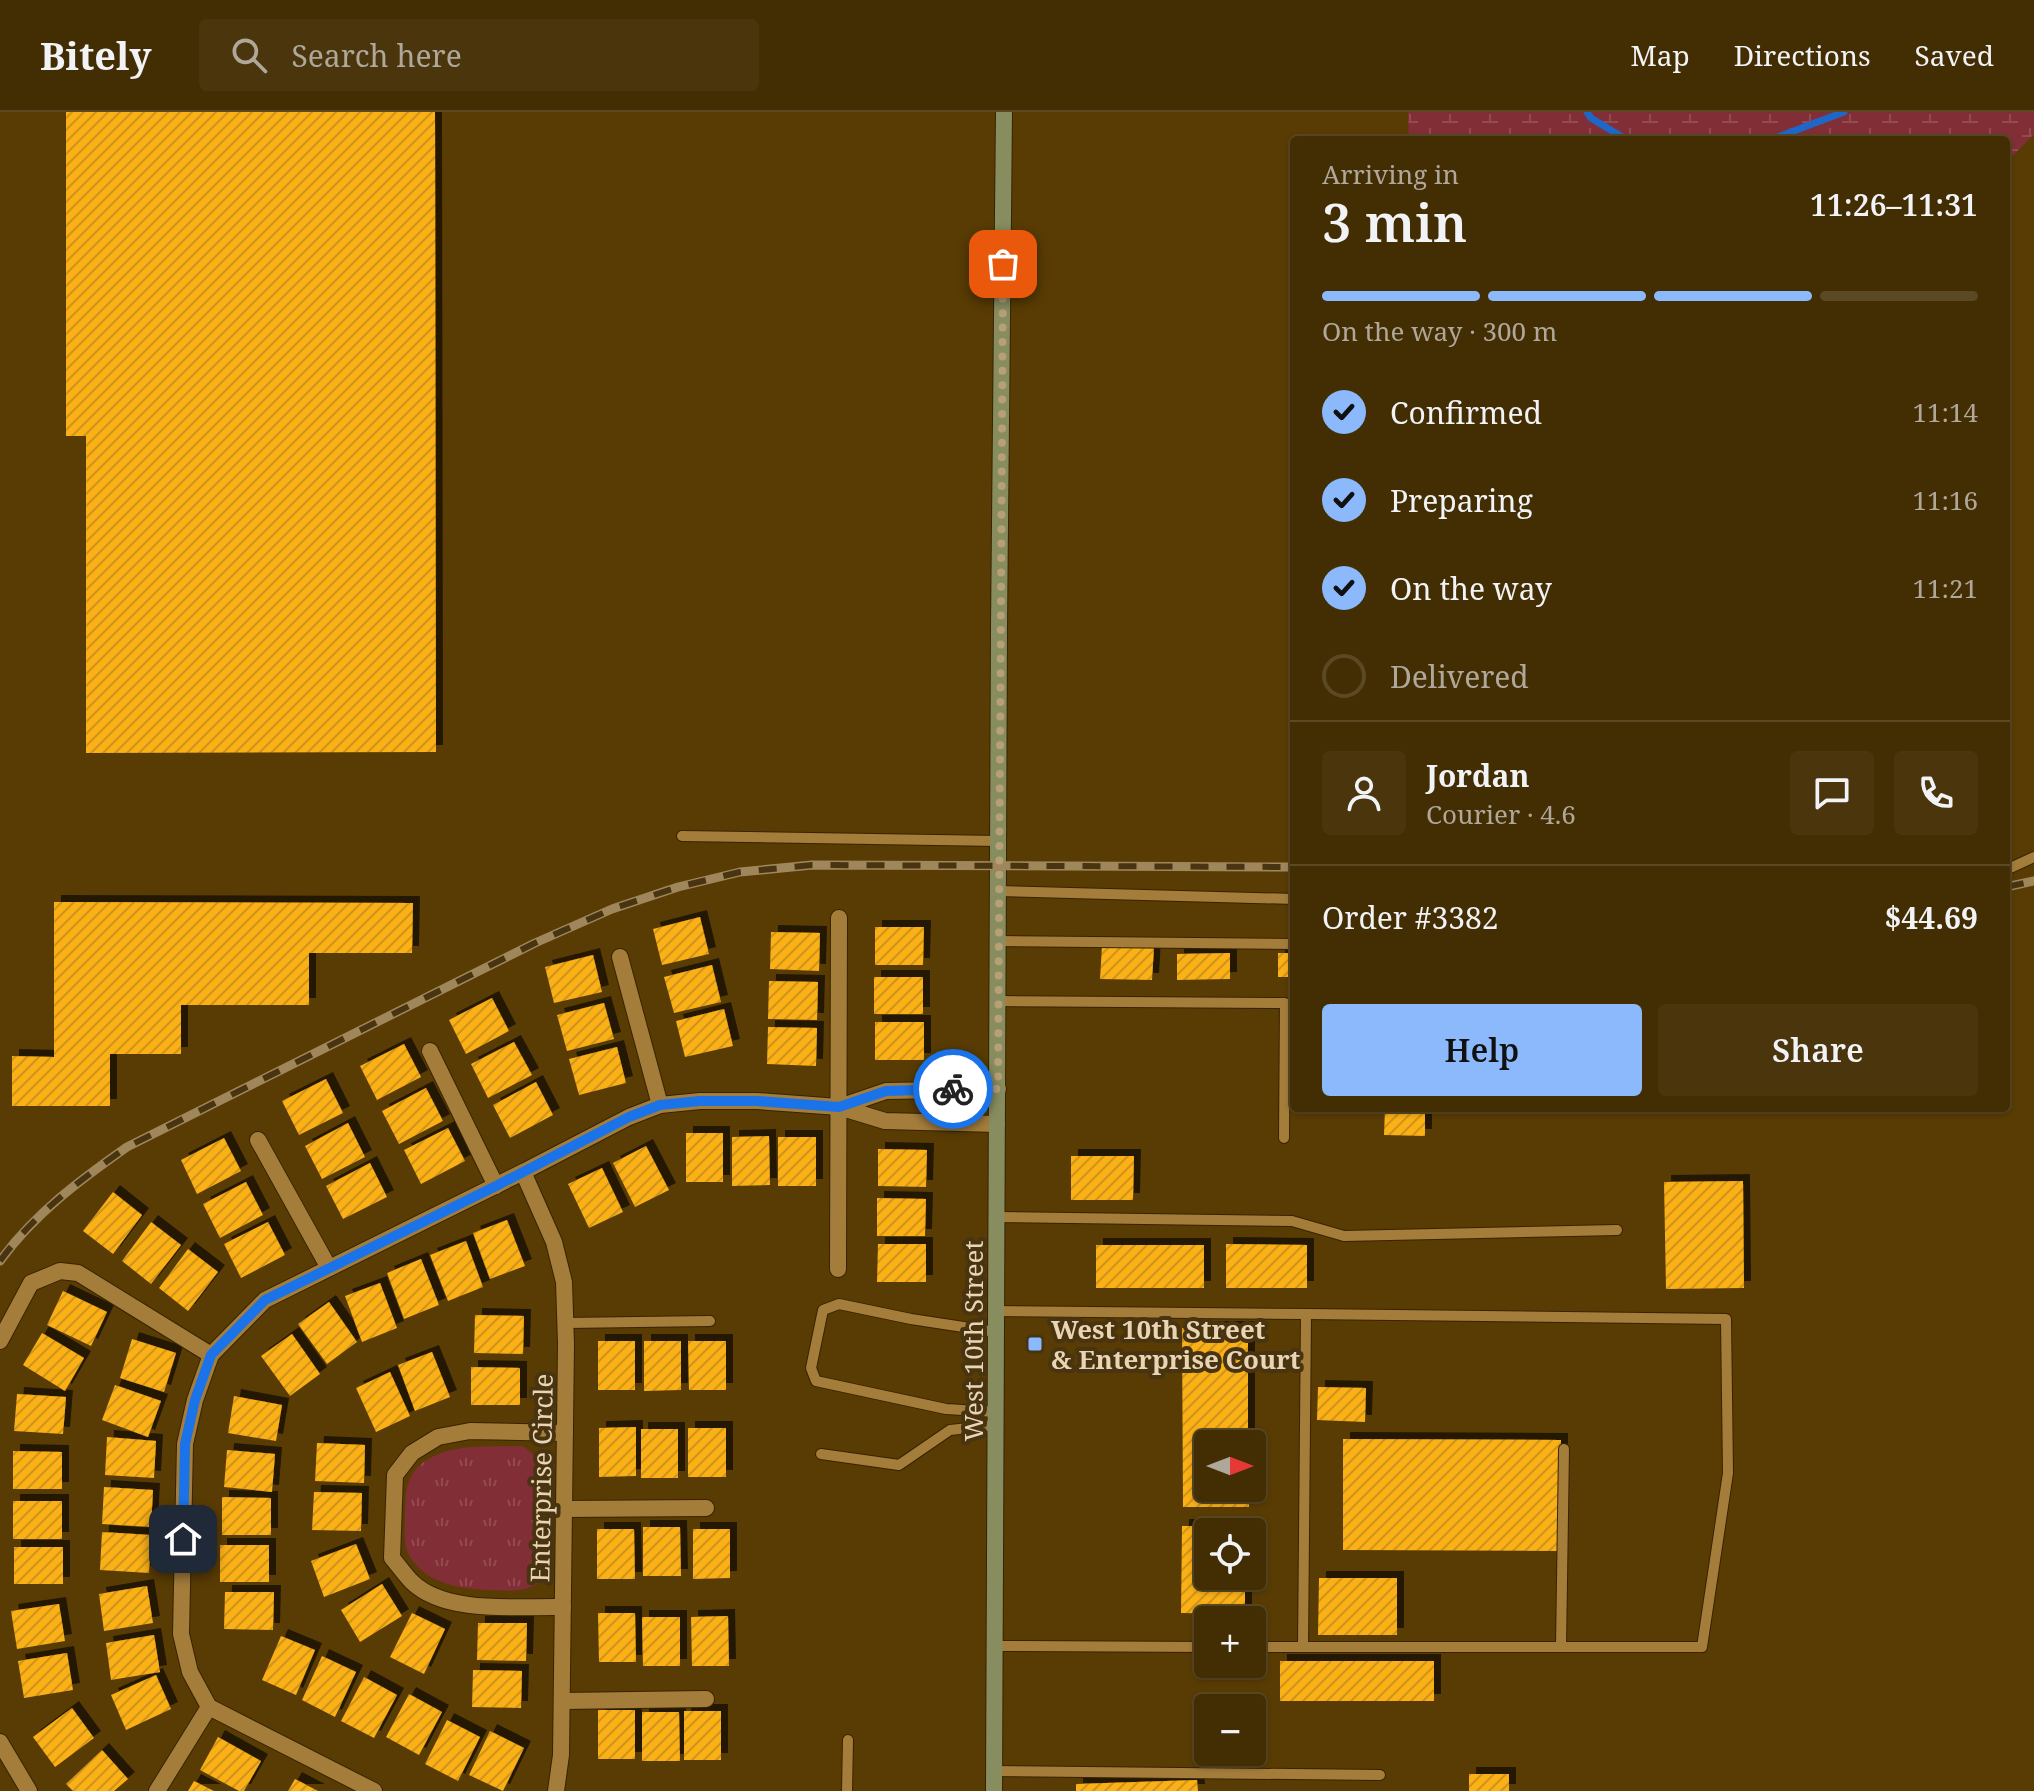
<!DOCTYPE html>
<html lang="en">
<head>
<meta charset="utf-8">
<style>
  :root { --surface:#432d03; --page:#4a350d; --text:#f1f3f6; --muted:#afa89a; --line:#5b4925; --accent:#8bb9fc }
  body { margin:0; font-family:"Noto Serif",serif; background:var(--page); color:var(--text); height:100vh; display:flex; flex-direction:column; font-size:30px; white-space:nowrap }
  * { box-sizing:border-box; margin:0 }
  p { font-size:26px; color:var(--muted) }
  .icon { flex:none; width:44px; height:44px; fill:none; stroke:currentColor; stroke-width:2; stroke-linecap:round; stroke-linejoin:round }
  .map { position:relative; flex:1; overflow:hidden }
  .details { position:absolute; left:1290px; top:24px; width:720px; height:976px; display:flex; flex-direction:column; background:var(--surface); border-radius:8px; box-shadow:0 2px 6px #0004,0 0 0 2px var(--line) }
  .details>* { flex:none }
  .needle { width:52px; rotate:90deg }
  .tools { position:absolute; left:1194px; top:1318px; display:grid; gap:16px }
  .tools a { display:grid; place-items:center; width:72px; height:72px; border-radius:8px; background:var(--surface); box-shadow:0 2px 6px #0004,0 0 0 2px var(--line); font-size:40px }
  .pin { position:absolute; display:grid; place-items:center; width:68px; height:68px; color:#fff; margin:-34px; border-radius:16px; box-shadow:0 4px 12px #0006 }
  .courier { position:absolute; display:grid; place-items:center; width:80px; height:80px; margin:-40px; border:6px solid #1a73e8; border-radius:50%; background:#fff; color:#222; box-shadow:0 2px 10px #0007 }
  .head em { font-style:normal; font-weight:600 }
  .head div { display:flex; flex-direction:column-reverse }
  .head { display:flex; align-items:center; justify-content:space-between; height:136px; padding:0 32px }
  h1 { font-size:52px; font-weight:600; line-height:60px }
  .bar { display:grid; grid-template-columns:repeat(4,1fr); gap:12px 8px; align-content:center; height:96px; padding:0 32px }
  .bar i { height:10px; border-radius:6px; background:var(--line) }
  .bar .on { background:var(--accent) }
  .bar p { grid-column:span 4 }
  .line { display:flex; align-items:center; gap:20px; padding:0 32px; border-top:2px solid var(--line) }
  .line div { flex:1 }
  .round { display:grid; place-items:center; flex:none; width:84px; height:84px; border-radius:8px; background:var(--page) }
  ol { padding:0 32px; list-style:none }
  li { display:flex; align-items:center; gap:24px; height:88px }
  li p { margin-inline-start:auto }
  li .icon { padding:8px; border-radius:50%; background:var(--accent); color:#111; stroke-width:4 }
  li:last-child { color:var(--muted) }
  li i { width:44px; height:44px; border:4px solid var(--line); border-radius:50% }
  .button { display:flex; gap:16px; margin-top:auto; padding:16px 32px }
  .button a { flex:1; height:92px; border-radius:8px; background:var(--accent); color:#111; font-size:32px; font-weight:600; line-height:92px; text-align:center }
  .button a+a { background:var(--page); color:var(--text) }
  header { display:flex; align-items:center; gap:48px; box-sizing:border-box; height:112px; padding:0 40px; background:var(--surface); border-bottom:2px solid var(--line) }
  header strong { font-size:38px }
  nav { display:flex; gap:44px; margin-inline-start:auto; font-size:28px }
  .search { width:560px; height:72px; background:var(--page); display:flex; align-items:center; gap:20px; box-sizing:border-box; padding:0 28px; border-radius:8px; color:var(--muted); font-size:30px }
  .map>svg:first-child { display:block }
</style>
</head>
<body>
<header>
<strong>Bitely</strong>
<div class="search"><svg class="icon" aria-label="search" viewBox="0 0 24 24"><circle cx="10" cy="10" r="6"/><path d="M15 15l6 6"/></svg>Search here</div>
<nav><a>Map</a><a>Directions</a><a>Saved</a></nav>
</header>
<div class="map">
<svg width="2034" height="1679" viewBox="0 0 2034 1679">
  <defs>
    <pattern id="wetland-marsh" width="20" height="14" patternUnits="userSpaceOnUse" patternTransform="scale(2)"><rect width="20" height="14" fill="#812e36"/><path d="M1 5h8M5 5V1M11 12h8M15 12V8" fill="none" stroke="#934b51"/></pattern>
    <pattern id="park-tufts" width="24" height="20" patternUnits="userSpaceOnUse" patternTransform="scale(2)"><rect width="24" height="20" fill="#812e36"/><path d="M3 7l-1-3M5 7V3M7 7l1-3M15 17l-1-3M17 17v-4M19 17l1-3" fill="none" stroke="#934b51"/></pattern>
    <pattern id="building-hatch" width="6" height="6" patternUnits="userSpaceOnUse" patternTransform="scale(2)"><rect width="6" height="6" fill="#fbb015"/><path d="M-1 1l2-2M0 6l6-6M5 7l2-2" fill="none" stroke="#ce941d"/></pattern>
    <filter id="shadow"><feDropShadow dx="7" dy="-7" stdDeviation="0" flood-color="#0009"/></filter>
  </defs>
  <rect width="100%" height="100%" fill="#593c04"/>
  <path fill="url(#wetland-marsh)" d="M 1408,0 L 2034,0 L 2034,22 L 2006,51 L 2006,28 L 1409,28 Z"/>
  <path fill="url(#park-tufts)" d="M 523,1334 L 533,1342 L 539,1354 L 540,1460 L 537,1472 C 522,1481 507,1478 490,1478 C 461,1477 425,1472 409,1443 C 403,1432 405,1419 405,1407 C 405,1372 407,1353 444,1340 C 469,1332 498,1335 523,1334 Z"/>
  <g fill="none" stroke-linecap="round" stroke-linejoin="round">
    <g stroke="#1e67c7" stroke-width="7">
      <path d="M 1587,0 L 1591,6 L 1627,28"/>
      <path d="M 1770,28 L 1844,0"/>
    </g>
  </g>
  <g fill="url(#building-hatch)" filter="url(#shadow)">
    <path d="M 66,0 L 435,0 L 436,640 L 86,641 L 86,324 L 66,324 Z"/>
    <path d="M 54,790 L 413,791 L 412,841 L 309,841 L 309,893 L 181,893 L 181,942 L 110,942 L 110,994 L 12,994 L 12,944 L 54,945 Z"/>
    <path d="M 700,805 L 709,842 L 662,853 L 653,817 Z"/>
    <path d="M 875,815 L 924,815 L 923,853 L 875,853 Z"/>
    <path d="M 771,820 L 820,821 L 819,859 L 770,857 Z"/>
    <path d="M 1102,834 L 1154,835 L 1152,868 L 1100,867 Z"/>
    <path d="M 1230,841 L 1230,867 L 1177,868 L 1177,842 Z"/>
    <rect x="1278" y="841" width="16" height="24"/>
    <path d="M 593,843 L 602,880 L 554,891 L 545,855 Z"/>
    <path d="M 712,853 L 721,890 L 674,901 L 664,865 Z"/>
    <rect x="874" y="865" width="49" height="37"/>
    <path d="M 769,869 L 818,870 L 817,908 L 768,907 Z"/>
    <path d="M 492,886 L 509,919 L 466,942 L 449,908 Z"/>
    <path d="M 604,891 L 614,927 L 567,939 L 557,903 Z"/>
    <path d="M 724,897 L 733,934 L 685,945 L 676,909 Z"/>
    <rect x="875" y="910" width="49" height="38"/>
    <path d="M 768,915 L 817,916 L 816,954 L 767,952 Z"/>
    <path d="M 514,930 L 532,963 L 488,986 L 471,952 Z"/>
    <path d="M 404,932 L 421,965 L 377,988 L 360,954 Z"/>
    <path d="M 617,935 L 626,971 L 579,983 L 569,947 Z"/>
    <path d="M 326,967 L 343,1001 L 299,1023 L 282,989 Z"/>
    <path d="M 536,970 L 553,1003 L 510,1026 L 493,993 Z"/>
    <path d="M 426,976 L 443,1009 L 399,1032 L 382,999 Z"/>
    <path d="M 1385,996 L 1425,996 L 1425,1024 L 1384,1023 Z"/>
    <path d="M 348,1011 L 365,1045 L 322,1067 L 305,1034 Z"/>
    <path d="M 448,1016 L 465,1049 L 421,1072 L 404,1038 Z"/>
    <rect x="686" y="1021" width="37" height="49"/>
    <path d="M 769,1024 L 770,1073 L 732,1074 L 732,1025 Z"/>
    <rect x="778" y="1025" width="38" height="49"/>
    <path d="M 224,1026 L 241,1059 L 197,1082 L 181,1048 Z"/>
    <path d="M 646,1034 L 669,1078 L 635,1095 L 613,1051 Z"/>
    <path d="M 878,1037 L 927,1038 L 926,1075 L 878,1074 Z"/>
    <path d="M 1071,1044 L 1134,1044 L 1133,1088 L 1071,1088 Z"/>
    <path d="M 370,1051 L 387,1085 L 343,1107 L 326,1074 Z"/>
    <path d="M 602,1056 L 623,1100 L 589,1116 L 568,1072 Z"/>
    <path d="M 1743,1069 L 1744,1176 L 1666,1177 L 1664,1070 Z"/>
    <path d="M 246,1070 L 263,1103 L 220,1126 L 203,1092 Z"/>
    <path d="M 113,1080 L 142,1103 L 113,1142 L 83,1119 Z"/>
    <path d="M 877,1086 L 926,1087 L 925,1124 L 877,1124 Z"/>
    <path d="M 507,1108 L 525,1154 L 490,1167 L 473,1121 Z"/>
    <path d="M 151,1110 L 181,1133 L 151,1172 L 122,1149 Z"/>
    <path d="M 268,1110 L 285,1143 L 241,1166 L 224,1132 Z"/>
    <path d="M 466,1129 L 483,1175 L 448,1189 L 430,1143 Z"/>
    <path d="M 878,1132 L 926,1132 L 926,1170 L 877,1170 Z"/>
    <path d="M 1226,1132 L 1307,1133 L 1307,1176 L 1226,1176 Z"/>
    <rect x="1096" y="1133" width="108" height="43"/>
    <path d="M 188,1137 L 218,1160 L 188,1199 L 159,1176 Z"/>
    <path d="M 421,1147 L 439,1193 L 404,1207 L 387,1161 Z"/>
    <path d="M 380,1171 L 397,1216 L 362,1230 L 345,1184 Z"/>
    <path d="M 63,1179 L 107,1200 L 91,1234 L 47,1213 Z"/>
    <path d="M 329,1190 L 357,1230 L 327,1252 L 298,1212 Z"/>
    <path d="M 475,1203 L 524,1204 L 523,1242 L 474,1241 Z"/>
    <path d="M 1182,1216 L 1248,1216 L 1248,1332 L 1208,1332 L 1208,1376 L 1249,1376 L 1249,1395 L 1183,1395 Z"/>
    <path d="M 42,1221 L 84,1246 L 65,1279 L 23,1253 Z"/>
    <path d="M 292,1222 L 320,1262 L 290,1284 L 261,1244 Z"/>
    <path d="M 132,1227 L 176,1241 L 164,1280 L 120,1266 Z"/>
    <rect x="598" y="1229" width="37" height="49"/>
    <path d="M 644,1229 L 681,1229 L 681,1278 L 644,1279 Z"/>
    <path d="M 688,1229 L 726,1229 L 726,1278 L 689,1278 Z"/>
    <path d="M 432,1240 L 450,1285 L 415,1299 L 398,1253 Z"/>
    <path d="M 471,1255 L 520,1256 L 520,1293 L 471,1293 Z"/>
    <path d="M 390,1260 L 410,1304 L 376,1320 L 356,1276 Z"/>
    <path d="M 115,1273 L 161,1289 L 148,1325 L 102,1308 Z"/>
    <path d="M 1318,1275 L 1366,1276 L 1365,1310 L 1317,1308 Z"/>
    <path d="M 17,1282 L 66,1285 L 63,1322 L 14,1319 Z"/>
    <path d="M 234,1284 L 282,1293 L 276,1329 L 228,1321 Z"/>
    <path d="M 636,1315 L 636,1364 L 599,1365 L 599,1316 Z"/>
    <rect x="688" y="1316" width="38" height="49"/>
    <rect x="641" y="1317" width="37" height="49"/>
    <path d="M 107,1325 L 156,1329 L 154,1366 L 105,1363 Z"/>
    <path d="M 1343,1327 L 1561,1328 L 1560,1439 L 1343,1438 Z"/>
    <path d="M 317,1331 L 365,1333 L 364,1371 L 315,1369 Z"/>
    <path d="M 227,1338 L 275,1342 L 272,1380 L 224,1375 Z"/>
    <path d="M 13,1339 L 62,1340 L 62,1377 L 13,1377 Z"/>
    <path d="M 104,1375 L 153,1378 L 151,1415 L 102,1412 Z"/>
    <path d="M 314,1380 L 362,1381 L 361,1419 L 312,1418 Z"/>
    <path d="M 222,1385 L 271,1386 L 271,1423 L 222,1423 Z"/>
    <rect x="13" y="1389" width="49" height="38"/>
    <path d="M 1182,1414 L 1245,1414 L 1245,1420 L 1208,1420 L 1208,1464 L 1245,1464 L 1245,1502 L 1181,1501 Z"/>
    <path d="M 643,1415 L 680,1415 L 681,1464 L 643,1464 Z"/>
    <path d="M 597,1417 L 634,1417 L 635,1467 L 597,1467 Z"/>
    <path d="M 693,1417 L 730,1417 L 730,1466 L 693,1467 Z"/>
    <path d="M 102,1420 L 151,1423 L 149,1461 L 100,1458 Z"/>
    <path d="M 356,1432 L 370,1467 L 324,1485 L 311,1449 Z"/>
    <rect x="220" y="1433" width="49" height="37"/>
    <rect x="14" y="1435" width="49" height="37"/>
    <path d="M 1319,1466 L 1397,1466 L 1397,1523 L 1318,1523 Z"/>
    <path d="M 382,1472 L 402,1504 L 360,1530 L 341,1498 Z"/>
    <path d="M 147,1474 L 153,1511 L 104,1519 L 99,1482 Z"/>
    <path d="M 225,1480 L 274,1480 L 273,1518 L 224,1517 Z"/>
    <path d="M 59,1492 L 65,1529 L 17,1537 L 11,1499 Z"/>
    <path d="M 412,1501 L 445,1517 L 424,1562 L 390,1545 Z"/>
    <path d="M 598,1501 L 635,1501 L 636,1550 L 599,1550 Z"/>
    <path d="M 728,1504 L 729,1554 L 692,1554 L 691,1505 Z"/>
    <path d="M 642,1505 L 680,1505 L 680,1554 L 643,1554 Z"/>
    <path d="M 478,1511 L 527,1511 L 526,1549 L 477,1548 Z"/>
    <path d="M 154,1523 L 160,1560 L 111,1568 L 106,1531 Z"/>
    <path d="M 281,1524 L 315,1538 L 296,1583 L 262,1568 Z"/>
    <path d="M 67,1541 L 73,1578 L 24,1586 L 18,1549 Z"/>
    <path d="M 322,1544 L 356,1560 L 335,1605 L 302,1588 Z"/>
    <rect x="1280" y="1549" width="154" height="40"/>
    <path d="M 473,1558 L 522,1559 L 521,1596 L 472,1595 Z"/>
    <path d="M 156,1563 L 171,1597 L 126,1618 L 111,1583 Z"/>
    <path d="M 364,1565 L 397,1583 L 374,1626 L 341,1609 Z"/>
    <path d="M 409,1582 L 442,1600 L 419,1643 L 386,1625 Z"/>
    <path d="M 72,1596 L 94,1626 L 55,1655 L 33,1625 Z"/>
    <rect x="598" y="1598" width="37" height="49"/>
    <rect x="684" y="1599" width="37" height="49"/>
    <path d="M 642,1600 L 679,1600 L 680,1649 L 642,1649 Z"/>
    <path d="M 447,1608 L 480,1625 L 458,1669 L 425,1652 Z"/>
    <path d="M 490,1619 L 524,1636 L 503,1679 L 469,1663 Z"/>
    <path d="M 218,1625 L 261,1649 L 244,1679 L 239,1679 L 200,1658 Z"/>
    <path d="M 102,1638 L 128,1667 L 114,1679 L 73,1679 L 66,1672 Z"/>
    <rect x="1469" y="1662" width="40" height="17"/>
    <path d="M 295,1667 L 318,1679 L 288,1679 Z"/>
    <path d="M 1197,1668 L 1198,1679 L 1076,1679 L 1076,1672 Z"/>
    <path d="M 194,1669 L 214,1679 L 188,1679 Z"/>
  </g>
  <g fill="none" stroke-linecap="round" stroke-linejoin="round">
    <g stroke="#382401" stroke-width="12">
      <g id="service">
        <path d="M 682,724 L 999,729"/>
        <path d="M 2006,758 L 2034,745"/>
        <path d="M 999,779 L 1294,787"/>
        <path d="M 999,829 L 1294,832"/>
        <path d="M 998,889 L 1285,891 L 1284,1026"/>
        <path d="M 997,1105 L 1292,1109 L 1344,1124 L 1617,1118"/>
        <path d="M 997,1199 L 1306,1202 L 1303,1535 L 1252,1535"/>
        <path d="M 566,1211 L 710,1209"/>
        <path d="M 996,1220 L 911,1207 L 839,1192 L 823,1198 L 811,1256 L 816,1269 L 946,1297 L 996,1300"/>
        <path d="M 821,1342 L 899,1353 L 950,1318 L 997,1313"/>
        <path d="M 995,1534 L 1208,1535"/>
        <path d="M 1303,1535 L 1702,1535 L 1728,1361 L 1726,1207 L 1306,1202"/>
        <path d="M 1561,1535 L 1564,1337"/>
        <path d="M 994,1659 L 1380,1663"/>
        <path d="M 847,1679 L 848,1628"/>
      </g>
    </g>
    <g stroke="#382401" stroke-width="18">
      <g id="minor">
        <path d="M 620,845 L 660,993"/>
        <path d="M 430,939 L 496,1074"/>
        <path d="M 839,995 L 886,979 L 998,977"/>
        <path d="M 258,1028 L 329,1156"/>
        <path d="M 523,1060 L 629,1005 L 660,993 L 700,989 L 757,989 L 839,995 L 885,1009 L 997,1012"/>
        <path d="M 838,1157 L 839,806"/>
        <path d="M 0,1229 L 31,1171 L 60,1159 L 78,1161 L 211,1243"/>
        <path d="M 564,1397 L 706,1396"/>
        <path d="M 563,1495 C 519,1494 446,1503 412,1470 C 405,1463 399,1454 392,1446 L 395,1363 L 412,1341 L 438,1325 L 470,1319 L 565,1321"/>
        <path d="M 562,1589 L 706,1587"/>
        <path d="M 0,1630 L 29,1679"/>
        <path d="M 157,1679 L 209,1595"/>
        <path d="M 374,1679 L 209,1595 L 190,1560 L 181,1522 L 185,1332 L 195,1288 L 211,1243 L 265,1188 L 523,1060 L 554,1130 L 564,1170 L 566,1232 L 561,1643 L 556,1679"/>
      </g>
    </g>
    <g stroke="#382401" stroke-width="18">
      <path id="secondary" d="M 994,1679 L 999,515 L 1004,0"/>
    </g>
    <use href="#service" stroke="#a47d3b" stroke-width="10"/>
    <use href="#minor" stroke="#a47d3b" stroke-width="16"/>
    <use href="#secondary" stroke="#888d60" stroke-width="16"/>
    <g stroke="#a0875b" stroke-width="9">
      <g id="rail">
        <path d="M 2006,775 L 2034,769"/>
        <path d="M 0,1149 C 34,1102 80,1068 127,1035 L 535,831 L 612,797 L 678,775 L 740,760 L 812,753 L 1294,755"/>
      </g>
    </g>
    <use href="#rail" stroke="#483411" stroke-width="6" stroke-dasharray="18" stroke-linecap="butt"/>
  </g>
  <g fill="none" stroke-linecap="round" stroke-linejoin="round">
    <path stroke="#b79f76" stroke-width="8" stroke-dasharray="0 14.4" d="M 953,977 L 998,977 L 1003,152"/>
    <path stroke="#1a73e8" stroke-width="10" d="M 183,1427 L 185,1332 L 195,1288 L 211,1243 L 265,1188 L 496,1074 L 629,1005 L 660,993 L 700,989 L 757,989 L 839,995 L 886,979 L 953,977"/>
  </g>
  <rect fill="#8bb9fc" stroke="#483411" stroke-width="3" x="1027" y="1224" width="16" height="16" rx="4"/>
  <g text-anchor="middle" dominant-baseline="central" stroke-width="8" stroke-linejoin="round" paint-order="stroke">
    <g font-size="26" font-weight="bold" fill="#e9d4b4" stroke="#483411" text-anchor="start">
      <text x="1051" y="1217">West 10th Street<tspan x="1051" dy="30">&amp; Enterprise Court</tspan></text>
    </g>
    <g font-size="26" fill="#e9d4b4" stroke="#483411">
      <text transform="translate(973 1229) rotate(-90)">West 10th Street</text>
      <text transform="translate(541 1366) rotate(-89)">Enterprise Circle</text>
    </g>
  </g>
</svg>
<div class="tools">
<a><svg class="needle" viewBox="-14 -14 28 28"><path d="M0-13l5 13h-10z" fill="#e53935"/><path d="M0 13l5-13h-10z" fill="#afa89a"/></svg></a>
<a><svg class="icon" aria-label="locate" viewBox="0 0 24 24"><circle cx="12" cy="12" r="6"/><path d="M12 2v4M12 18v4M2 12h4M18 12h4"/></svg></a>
<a>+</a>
<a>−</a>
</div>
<div class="pin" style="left:1003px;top:152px;background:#ea580c"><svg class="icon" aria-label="bag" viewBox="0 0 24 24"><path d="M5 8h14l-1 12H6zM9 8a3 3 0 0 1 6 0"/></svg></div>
<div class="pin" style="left:183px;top:1427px;background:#1f2937"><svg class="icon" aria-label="home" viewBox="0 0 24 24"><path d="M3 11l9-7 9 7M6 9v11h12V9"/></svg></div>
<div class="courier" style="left:953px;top:977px"><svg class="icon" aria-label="bike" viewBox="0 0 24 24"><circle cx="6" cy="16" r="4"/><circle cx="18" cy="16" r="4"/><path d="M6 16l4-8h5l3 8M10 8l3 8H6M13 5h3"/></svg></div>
<section class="details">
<div class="head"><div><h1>3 min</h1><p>Arriving in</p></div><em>11:26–11:31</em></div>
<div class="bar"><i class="on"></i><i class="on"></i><i class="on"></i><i></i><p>On the way · 300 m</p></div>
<ol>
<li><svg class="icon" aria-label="check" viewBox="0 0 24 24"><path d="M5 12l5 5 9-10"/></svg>Confirmed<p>11:14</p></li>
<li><svg class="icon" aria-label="check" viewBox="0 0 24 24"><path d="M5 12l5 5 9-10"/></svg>Preparing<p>11:16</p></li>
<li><svg class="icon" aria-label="check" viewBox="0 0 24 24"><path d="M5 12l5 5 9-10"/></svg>On the way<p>11:21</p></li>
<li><i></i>Delivered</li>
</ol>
<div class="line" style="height:144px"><a class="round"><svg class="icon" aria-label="person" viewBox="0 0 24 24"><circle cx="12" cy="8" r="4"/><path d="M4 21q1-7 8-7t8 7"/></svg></a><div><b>Jordan</b><p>Courier · 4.6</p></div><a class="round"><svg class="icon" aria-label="chat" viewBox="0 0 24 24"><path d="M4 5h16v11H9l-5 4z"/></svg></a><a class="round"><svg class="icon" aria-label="phone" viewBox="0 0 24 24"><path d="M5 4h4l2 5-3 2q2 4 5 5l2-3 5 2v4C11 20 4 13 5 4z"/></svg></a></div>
<div class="line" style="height:104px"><div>Order #3382</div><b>$44.69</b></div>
<div class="button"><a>Help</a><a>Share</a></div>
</section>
</div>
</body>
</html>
